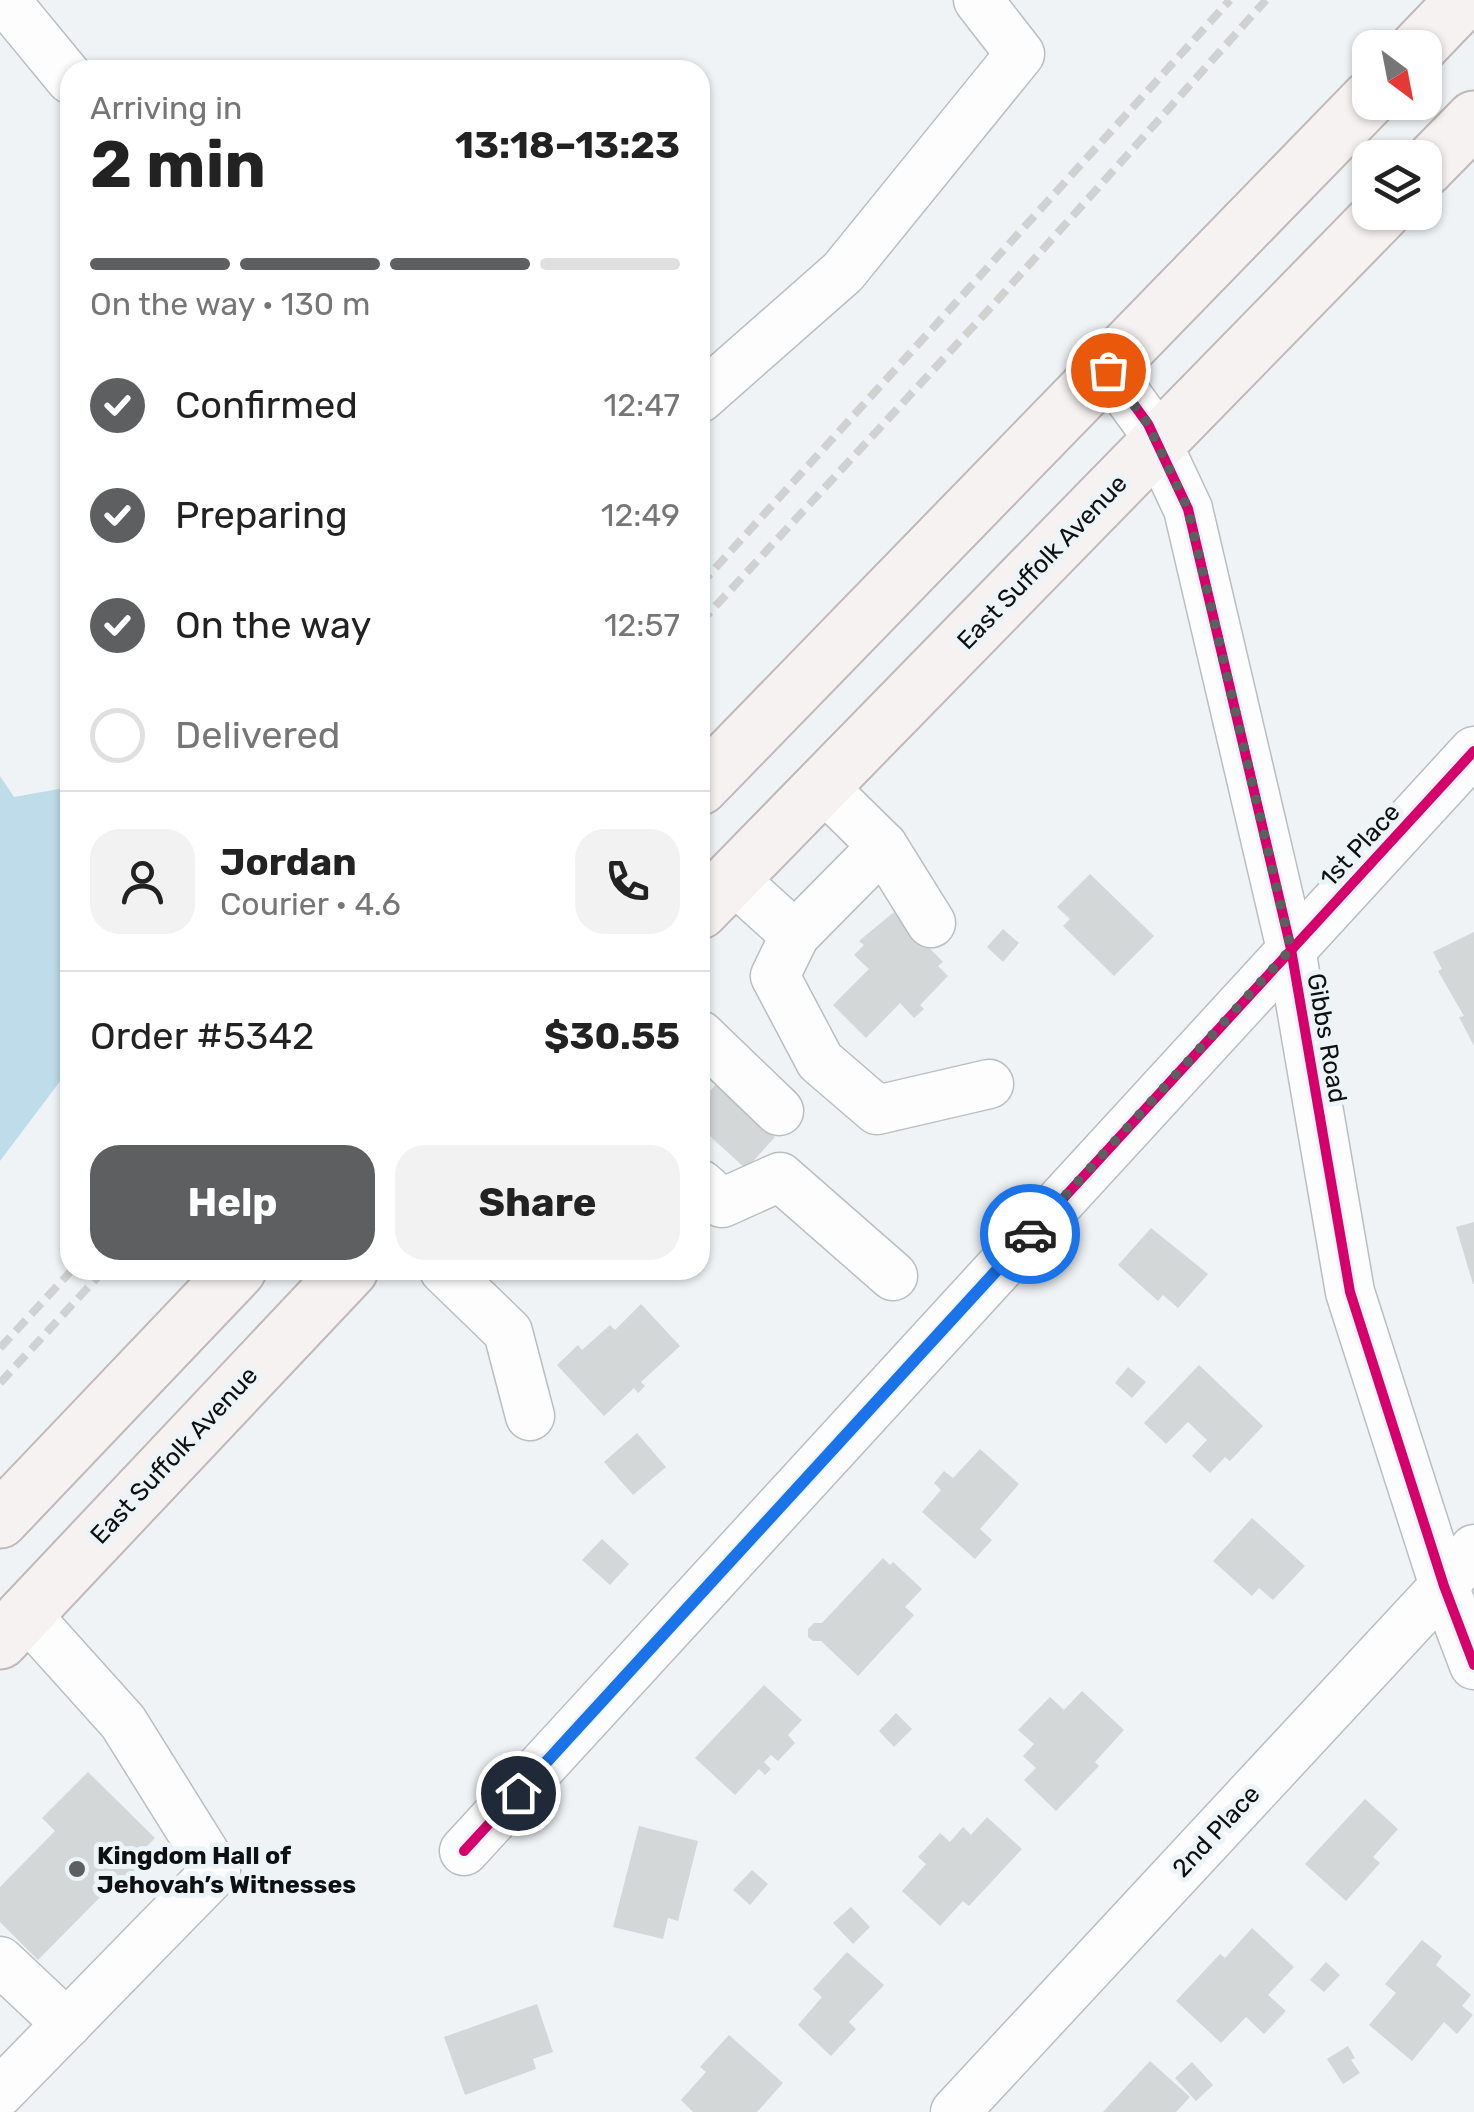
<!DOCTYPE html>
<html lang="en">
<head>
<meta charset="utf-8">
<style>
  :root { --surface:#fff; --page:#f2f2f2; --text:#222; --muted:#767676; --line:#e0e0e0; --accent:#5d5f61 }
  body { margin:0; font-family:Rubik,sans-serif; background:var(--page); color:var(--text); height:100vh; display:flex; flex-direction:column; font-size:38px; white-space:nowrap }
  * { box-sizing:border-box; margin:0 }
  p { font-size:32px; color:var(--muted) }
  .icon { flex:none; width:55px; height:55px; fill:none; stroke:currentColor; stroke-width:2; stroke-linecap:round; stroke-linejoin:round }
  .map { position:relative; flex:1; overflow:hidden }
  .details { position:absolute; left:60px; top:60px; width:650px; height:1220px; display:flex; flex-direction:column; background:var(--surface); border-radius:30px; box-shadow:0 2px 8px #0004 }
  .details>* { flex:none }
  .needle { width:65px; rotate:148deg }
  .tools { position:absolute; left:1352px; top:30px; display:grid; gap:20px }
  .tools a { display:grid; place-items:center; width:90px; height:90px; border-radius:20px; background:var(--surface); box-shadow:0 2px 8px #0004; font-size:50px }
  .pin { position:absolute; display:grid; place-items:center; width:85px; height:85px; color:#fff; margin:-42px; border:5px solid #fff; border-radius:50%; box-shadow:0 2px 10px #0007 }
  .courier { position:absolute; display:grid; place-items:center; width:100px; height:100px; margin:-50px; border:8px solid #1a73e8; border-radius:50%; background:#fff; color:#222; box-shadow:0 2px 12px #0007 }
  .overview em { font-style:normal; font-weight:700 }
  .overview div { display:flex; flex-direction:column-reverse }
  .overview { display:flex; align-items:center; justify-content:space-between; height:170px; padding:0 30px }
  h1 { font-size:65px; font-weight:700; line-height:75px }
  .bar { display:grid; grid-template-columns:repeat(4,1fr); gap:15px 10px; align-content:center; height:120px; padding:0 30px }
  .bar i { height:12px; border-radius:8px; background:var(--line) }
  .bar .selected { background:var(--accent) }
  .bar p { grid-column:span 4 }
  .line { display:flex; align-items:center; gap:25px; padding:0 30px; border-top:2px solid var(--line) }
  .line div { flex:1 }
  .round { display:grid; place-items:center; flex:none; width:105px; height:105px; border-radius:30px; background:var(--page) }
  ol { padding:0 30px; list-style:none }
  li { display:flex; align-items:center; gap:30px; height:110px }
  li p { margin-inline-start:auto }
  li .icon { padding:10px; border-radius:50%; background:var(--accent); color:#fff; stroke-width:4 }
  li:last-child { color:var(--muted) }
  li i { width:55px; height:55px; border:5px solid var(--line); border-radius:50% }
  .primary-button { display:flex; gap:20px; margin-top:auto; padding:20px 30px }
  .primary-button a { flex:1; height:115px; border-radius:30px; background:var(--accent); color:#fff; font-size:40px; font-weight:700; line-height:115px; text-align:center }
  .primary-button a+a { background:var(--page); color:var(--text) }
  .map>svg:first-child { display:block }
</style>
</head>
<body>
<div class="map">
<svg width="1474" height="2112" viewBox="0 0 1474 2112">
  <rect width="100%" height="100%" fill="#eff3f5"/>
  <path fill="#bedce9" d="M 0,776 L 14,797 L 70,787 L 70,1068 L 0,1161 Z"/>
  <g fill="#d4d7d8">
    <path d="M 1090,874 L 1154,936 L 1114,976 L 1063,926 L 1070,919 L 1057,907 Z"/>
    <path d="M 894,912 L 943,962 L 938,966 L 948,976 L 920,1005 L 924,1009 L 914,1018 L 900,1003 L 866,1038 L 833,1005 L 869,969 L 854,955 L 864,945 L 859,941 Z"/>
    <path d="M 1003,929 L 1019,943 L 1003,962 L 987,947 Z"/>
    <path d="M 1474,932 L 1474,1046 L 1459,1017 L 1464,1016 L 1438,971 L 1442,969 L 1433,952 Z"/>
    <path d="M 719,1081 L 777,1129 L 772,1135 L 775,1137 L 746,1169 L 700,1127 L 700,1102 Z"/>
    <path d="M 1474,1222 L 1474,1284 L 1473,1284 L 1456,1227 Z"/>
    <path d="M 1151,1228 L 1208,1274 L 1178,1308 L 1163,1295 L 1158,1301 L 1118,1265 Z"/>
    <path d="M 641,1304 L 680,1346 L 641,1382 L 645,1386 L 638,1393 L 634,1388 L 604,1416 L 557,1365 L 578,1345 L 582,1350 L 610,1325 L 615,1330 Z"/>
    <path d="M 1199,1365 L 1263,1426 L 1230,1461 L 1225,1457 L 1210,1473 L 1192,1456 L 1207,1440 L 1188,1422 L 1166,1444 L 1144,1423 Z"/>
    <path d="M 1128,1367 L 1146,1382 L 1132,1398 L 1115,1383 Z"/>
    <path d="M 637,1433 L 666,1467 L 633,1495 L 604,1462 Z"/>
    <path d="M 980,1449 L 1019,1484 L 980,1529 L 992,1540 L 975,1559 L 922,1512 L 941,1490 L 934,1483 L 944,1471 L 953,1478 Z"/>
    <path d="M 1252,1518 L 1305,1566 L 1273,1600 L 1259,1588 L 1252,1596 L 1213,1561 Z"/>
    <path d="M 602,1539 L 629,1564 L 610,1585 L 582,1560 Z"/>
    <path d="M 883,1558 L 890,1565 L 893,1562 L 922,1589 L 905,1607 L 914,1615 L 858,1676 L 821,1641 L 813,1641 L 808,1637 L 808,1629 L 814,1623 L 822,1623 Z"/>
    <path d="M 764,1685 L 802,1720 L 788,1735 L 795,1743 L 778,1761 L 771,1755 L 764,1762 L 771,1769 L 765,1775 L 759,1769 L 735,1795 L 695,1758 Z"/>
    <path d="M 1082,1691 L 1124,1730 L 1095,1762 L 1099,1766 L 1056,1811 L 1024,1780 L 1036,1768 L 1023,1756 L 1034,1744 L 1018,1730 L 1050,1697 L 1064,1710 Z"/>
    <path d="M 896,1713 L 912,1729 L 894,1747 L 879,1731 Z"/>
    <path d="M 88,1772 L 155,1838 L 140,1853 L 147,1859 L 123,1884 L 118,1879 L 38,1960 L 0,1922 L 0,1887 L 55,1831 L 42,1818 Z"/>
    <path d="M 1365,1799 L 1398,1829 L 1373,1857 L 1380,1863 L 1346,1901 L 1305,1864 Z"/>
    <path d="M 987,1817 L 1022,1849 L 969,1906 L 963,1901 L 940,1926 L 902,1891 L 926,1864 L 918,1857 L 940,1833 L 950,1842 L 963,1827 L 971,1835 Z"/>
    <path d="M 639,1826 L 698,1841 L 678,1921 L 668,1918 L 663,1939 L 613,1927 Z"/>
    <path d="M 752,1870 L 768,1884 L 750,1905 L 733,1890 Z"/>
    <path d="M 851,1907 L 870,1927 L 853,1944 L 833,1923 Z"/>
    <path d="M 1252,1928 L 1294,1967 L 1268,1995 L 1286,2011 L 1264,2034 L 1246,2017 L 1221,2043 L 1176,2001 L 1220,1954 L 1225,1958 Z"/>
    <path d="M 1422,1940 L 1442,1956 L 1436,1965 L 1471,1995 L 1462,2006 L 1473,2015 L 1457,2034 L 1444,2022 L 1412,2061 L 1369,2025 L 1396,1993 L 1385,1984 Z"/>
    <path d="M 847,1952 L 884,1985 L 849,2022 L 856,2029 L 831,2056 L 798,2025 L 822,1997 L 813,1989 Z"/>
    <path d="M 1326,1962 L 1340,1975 L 1324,1992 L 1310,1980 Z"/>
    <path d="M 537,2004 L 553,2052 L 533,2059 L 536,2069 L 465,2095 L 444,2037 Z"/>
    <path d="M 729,2035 L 783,2083 L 757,2112 L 693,2112 L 681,2100 L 706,2072 L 700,2067 Z"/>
    <path d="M 1348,2046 L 1355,2058 L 1351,2060 L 1360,2073 L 1343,2084 L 1327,2059 Z"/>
    <path d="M 1150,2061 L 1190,2097 L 1176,2112 L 1103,2112 Z"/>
    <path d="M 1192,2062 L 1213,2085 L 1196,2101 L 1175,2078 Z"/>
  </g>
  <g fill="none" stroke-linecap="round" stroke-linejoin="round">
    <g stroke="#bbbebf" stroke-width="51">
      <g id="minor">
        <path d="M 5,0 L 70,79"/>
        <path d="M 1108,369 L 1148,424 L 1188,509 L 1291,949 L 1350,1292 L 1444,1586 L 1474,1665"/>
        <path d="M 700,398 L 843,272 L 1020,54 L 978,0"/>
        <path d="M 883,846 L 931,923"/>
        <path d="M 732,878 L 795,935 L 883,846 L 822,786"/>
        <path d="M 795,935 L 775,976 L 820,1061 L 877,1110 L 989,1084"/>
        <path d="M 700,1035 L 779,1111"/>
        <path d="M 700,1184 L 722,1203 L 780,1177 L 893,1276"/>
        <path d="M 444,1270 L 508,1332 L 530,1416"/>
        <path d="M 464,1851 L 1474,751"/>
        <path d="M 0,1961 L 67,2024"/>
        <path d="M 0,2092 L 216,1871 L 123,1722 L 25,1613"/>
        <path d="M 955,2112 L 1444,1586 L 1474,1549"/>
      </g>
    </g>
    <g stroke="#c0b8b9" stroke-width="59">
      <g id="major">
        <path d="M 1418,48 L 1464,0"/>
        <path d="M 1425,169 L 1474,119"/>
        <path d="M 700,787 L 1370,98"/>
        <path d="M 700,911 L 1383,212"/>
        <path d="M 0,1520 L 238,1270"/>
        <path d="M 0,1641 L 350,1270"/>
      </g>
    </g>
    <use href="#minor" stroke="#fdfdfe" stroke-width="48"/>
    <use href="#major" stroke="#f7f2f2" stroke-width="55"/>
    <g stroke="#d0d2d2" stroke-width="8" stroke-dasharray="15 8" stroke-linecap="butt">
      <path d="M 700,585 L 1230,0"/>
      <path d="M 700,623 L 993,305 L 1266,0"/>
      <path d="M 0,1348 L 72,1270"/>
      <path d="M 0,1383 L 104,1270"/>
    </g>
    <g stroke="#edf4f7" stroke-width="16">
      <g id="cycleway">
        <path d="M 1108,369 L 1148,424 L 1188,509 L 1291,949 L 1350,1292 L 1444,1586 L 1474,1665"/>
        <path d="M 464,1851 L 1474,751"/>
      </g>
    </g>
    <use href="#cycleway" stroke="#d6006c" stroke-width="10"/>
  </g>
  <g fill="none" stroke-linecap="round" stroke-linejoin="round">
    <path stroke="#5d5f61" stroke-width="10" stroke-dasharray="0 18" d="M 1030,1234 L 1291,949 L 1188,509 L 1148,424 L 1108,370"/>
    <path stroke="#1a73e8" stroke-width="12" d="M 518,1793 L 1030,1234"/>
  </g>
  <circle fill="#5d5f61" stroke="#edf4f7" stroke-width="4" cx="77" cy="1869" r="10"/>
  <g text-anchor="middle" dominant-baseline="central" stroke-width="10" stroke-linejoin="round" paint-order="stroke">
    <g font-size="25" fill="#0e1011" stroke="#edf4f7">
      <text transform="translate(1042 562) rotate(-46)">East Suffolk Avenue</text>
      <text transform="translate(1360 845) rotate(-47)">1st Place</text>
      <text transform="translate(1327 1038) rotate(80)">Gibbs Road</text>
      <text transform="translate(174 1455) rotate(-47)">East Suffolk Avenue</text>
      <text transform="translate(1216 1831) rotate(-47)">2nd Place</text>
    </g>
    <g font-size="25" font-weight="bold" fill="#0e1011" stroke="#edf4f7" text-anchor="start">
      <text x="97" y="1855">Kingdom Hall of<tspan x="97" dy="29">Jehovah’s Witnesses</tspan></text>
    </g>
  </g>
</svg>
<div class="tools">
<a><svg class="needle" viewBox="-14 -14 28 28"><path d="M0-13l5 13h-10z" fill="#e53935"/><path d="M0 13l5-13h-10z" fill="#767676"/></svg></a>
<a><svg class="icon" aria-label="layers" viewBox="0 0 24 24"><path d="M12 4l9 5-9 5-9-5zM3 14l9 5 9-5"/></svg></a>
</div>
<div class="pin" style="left:1108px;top:370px;background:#ea580c"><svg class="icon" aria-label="bag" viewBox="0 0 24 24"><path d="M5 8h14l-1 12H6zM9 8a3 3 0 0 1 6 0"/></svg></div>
<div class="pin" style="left:518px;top:1793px;background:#1f2937"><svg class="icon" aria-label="home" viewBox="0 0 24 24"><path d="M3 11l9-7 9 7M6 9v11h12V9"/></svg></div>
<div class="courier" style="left:1030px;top:1234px"><svg class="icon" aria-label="car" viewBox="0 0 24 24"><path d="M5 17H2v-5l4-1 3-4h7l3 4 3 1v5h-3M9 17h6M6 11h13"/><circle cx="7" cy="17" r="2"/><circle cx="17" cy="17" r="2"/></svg></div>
<section class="details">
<div class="overview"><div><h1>2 min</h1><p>Arriving in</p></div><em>13:18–13:23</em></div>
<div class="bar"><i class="selected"></i><i class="selected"></i><i class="selected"></i><i></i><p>On the way · 130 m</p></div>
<ol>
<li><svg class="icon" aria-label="check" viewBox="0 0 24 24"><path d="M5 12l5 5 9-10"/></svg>Confirmed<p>12:47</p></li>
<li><svg class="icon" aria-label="check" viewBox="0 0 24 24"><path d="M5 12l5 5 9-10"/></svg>Preparing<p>12:49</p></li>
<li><svg class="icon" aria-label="check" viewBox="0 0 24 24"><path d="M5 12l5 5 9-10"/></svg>On the way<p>12:57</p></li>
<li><i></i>Delivered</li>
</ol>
<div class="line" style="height:180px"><a class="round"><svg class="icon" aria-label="person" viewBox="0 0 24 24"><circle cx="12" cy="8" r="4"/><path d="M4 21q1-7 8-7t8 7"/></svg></a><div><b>Jordan</b><p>Courier · 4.6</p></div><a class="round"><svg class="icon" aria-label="phone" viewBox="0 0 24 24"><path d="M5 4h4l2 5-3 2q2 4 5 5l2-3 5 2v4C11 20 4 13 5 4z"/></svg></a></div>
<div class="line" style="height:130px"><div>Order #5342</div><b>$30.55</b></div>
<div class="primary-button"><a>Help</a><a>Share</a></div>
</section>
</div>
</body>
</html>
